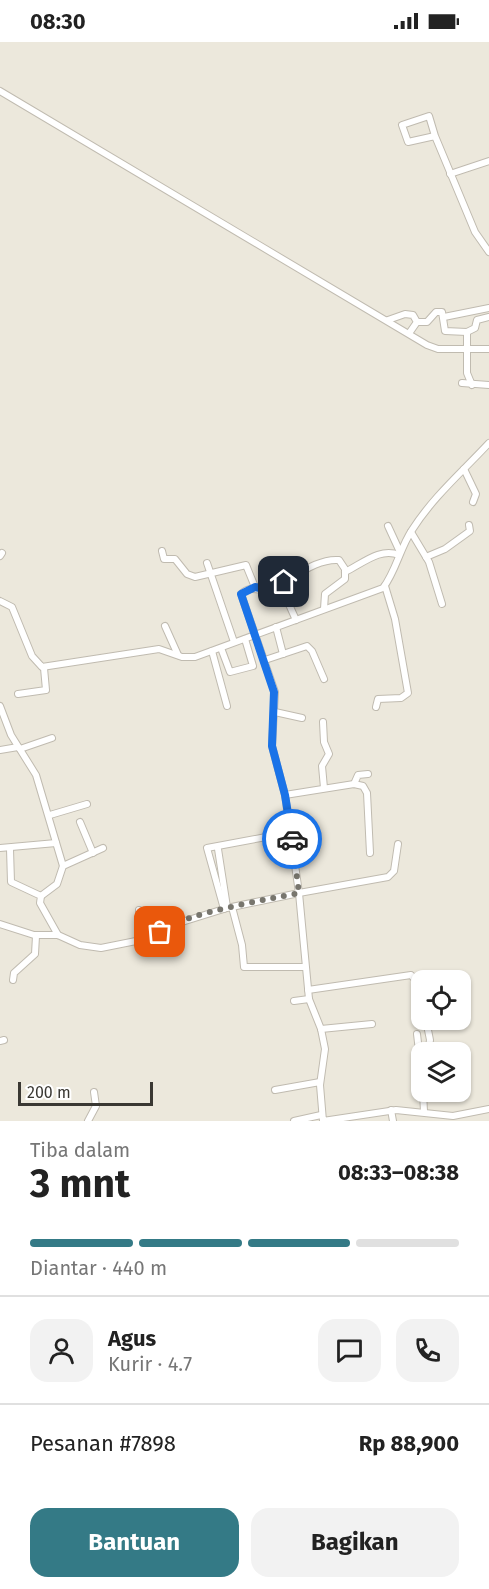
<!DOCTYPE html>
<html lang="id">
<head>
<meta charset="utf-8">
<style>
  :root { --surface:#fff; --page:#f2f2f2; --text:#222; --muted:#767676; --line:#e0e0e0; --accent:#347a86 }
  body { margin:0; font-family:"Fira Sans",sans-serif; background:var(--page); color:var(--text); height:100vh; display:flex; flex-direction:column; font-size:22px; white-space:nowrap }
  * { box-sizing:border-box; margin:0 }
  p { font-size:20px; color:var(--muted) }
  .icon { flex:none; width:33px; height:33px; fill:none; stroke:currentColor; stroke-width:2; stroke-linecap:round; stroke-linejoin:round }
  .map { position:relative; height:1079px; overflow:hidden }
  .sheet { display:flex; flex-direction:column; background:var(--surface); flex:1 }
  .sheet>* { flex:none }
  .controls { position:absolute; left:411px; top:928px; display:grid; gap:12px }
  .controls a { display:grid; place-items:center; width:60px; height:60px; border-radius:12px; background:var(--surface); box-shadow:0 2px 4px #0004; font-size:30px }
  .scale { position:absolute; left:18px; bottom:15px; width:135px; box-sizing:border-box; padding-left:6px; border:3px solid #3a3833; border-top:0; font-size:16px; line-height:21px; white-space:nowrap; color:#3a3833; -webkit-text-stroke:4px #fff; paint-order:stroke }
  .pin { position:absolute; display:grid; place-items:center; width:51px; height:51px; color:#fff; margin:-26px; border-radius:12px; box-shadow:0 3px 9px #0006 }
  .courier { position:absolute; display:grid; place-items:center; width:60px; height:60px; margin:-30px; border:4px solid #1a73e8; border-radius:50%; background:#fff; color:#222; box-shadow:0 2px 8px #0007 }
  .head em { font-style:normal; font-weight:700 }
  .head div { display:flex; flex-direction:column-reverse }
  .head { display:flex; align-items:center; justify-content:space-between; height:102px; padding:0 30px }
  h1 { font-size:39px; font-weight:700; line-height:45px }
  .bar { display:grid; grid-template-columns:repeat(4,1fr); gap:9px 6px; align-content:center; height:72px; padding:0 30px }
  .bar i { height:8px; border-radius:4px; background:var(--line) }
  .bar .selected { background:var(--accent) }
  .bar p { grid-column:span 4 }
  .line { display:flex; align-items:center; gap:15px; padding:0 30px; border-top:2px solid var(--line) }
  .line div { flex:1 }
  .round { display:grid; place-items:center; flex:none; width:63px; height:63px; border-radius:18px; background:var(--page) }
  .action { display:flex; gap:12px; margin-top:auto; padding:12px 30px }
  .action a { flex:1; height:69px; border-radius:18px; background:var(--accent); color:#fff; font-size:24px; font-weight:700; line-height:69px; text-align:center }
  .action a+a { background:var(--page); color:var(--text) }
  .status { display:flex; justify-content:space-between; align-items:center; height:42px; padding:0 30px; background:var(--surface); direction:ltr }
  .status svg { height:16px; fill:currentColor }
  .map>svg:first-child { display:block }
</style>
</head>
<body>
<div class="status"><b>08:30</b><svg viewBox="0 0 49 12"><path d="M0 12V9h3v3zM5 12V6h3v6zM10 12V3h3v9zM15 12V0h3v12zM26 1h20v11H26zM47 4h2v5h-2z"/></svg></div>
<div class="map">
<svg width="489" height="1079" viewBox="0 0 489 1079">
  <rect width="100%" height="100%" fill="#ece8dc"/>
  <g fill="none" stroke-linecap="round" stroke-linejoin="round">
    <g stroke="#c0bbb0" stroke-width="8">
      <g id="minor">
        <path d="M 0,49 L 427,303 L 438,307 L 489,307"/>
        <path d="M 435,94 L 429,74 L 402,83 L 408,100 L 435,94 L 475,190 L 489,210"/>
        <path d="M 450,132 L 489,119"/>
        <path d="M 444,275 L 489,266"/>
        <path d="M 388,278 L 405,272 L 413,273 L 417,280 L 410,290"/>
        <path d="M 417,280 L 427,280 L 436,270 L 442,270 L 445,289 L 467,290 L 475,286 L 477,278 L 489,275"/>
        <path d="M 467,290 L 467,331 L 472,343"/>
        <path d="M 462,341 L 489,343"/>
        <path d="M 464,427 L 476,452 L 473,460"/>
        <path d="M 388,484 L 400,510"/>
        <path d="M 411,490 L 429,520 L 442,562"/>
        <path d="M 162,509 L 164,517 L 175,517 L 187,532 L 195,535 L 246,523 L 255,545"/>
        <path d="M 0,514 L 2,511"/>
        <path d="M 426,515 L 445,507 L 470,489 L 469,483"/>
        <path d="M 207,521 L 234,600"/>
        <path d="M 345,530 C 362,522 380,505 399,513"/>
        <path d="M 287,558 L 296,578"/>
        <path d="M 0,559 L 12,565 L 32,614 L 42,625 L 159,607 L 182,615 L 195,615 L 383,546 C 396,529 400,506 412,488 C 433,455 462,430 489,401"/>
        <path d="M 324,567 L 325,552 L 345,537 L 345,527 L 339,518 C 315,516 292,538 271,547 C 260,552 253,541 241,552 L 275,650 L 272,704 L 285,753 L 299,851 L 388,835 L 394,829 L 398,802"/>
        <path d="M 165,584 L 178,613"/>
        <path d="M 276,585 L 283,612"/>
        <path d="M 221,606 L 230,630 L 253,624 L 245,597"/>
        <path d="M 212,609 L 227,664"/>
        <path d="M 265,618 L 307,604 L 312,609 L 324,637"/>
        <path d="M 18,652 L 46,648 L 44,626"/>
        <path d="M 0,664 L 11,693 L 36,733 L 63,824"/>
        <path d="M 376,665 L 378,657 L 401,656 L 408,651 L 395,577 L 385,544"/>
        <path d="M 275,670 L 302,676"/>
        <path d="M 323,680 L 324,700 L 329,712 L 322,724 L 324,746"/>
        <path d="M 20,707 L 52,696"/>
        <path d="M 0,708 L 18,705"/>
        <path d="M 354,742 L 358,733 L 368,732"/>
        <path d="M 285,753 L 354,742 L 363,744 L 367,751 L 370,811"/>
        <path d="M 50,773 L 87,762"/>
        <path d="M 80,780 L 93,811"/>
        <path d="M 0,806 L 56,801"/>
        <path d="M 10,807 L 11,840 L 41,854 L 40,861 L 58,893"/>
        <path d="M 218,807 L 227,865"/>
        <path d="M 41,854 L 57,842 L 63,824 L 103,806"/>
        <path d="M 232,865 L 242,903 L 244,925 L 304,925"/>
        <path d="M 224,867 L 207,806 L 266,795 L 290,785"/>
        <path d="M 139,868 L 143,897"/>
        <path d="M 0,882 L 34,893 L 58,893 L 80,903 L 101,906 L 146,897 L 169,884 L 227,866 L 299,851 L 309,957 L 321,987 L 325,1007 L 320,1043 L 323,1079 L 396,1068 L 453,1074 L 489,1067"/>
        <path d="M 13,938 L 14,931 L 35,912 L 36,894"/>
        <path d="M 308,948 L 411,933 L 417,940 L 422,958"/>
        <path d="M 294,959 L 309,957"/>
        <path d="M 426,978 L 430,998 L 428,1011"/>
        <path d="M 321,987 L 372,982"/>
        <path d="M 417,992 L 422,1035"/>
        <path d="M 0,999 L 4,998"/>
        <path d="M 275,1048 L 320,1040"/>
        <path d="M 423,1050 L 424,1070"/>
        <path d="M 391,1068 L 393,1079"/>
        <path d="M 88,1079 L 96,1064 L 94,1050"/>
        <path d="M 294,1079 L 321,1073"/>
      </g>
    </g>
    <use href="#minor" stroke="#fff" stroke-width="6"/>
  </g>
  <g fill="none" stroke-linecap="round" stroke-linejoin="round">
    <path stroke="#78766e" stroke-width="6" stroke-dasharray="0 10.8" d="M 160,890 C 181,872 269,857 299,851 L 292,797"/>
    <path stroke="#1a73e8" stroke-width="8" d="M 284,540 L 270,548 L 255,545 L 241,552 L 274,650 L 272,704 L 285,753 L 292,797"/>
  </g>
</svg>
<div class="controls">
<a><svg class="icon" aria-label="locate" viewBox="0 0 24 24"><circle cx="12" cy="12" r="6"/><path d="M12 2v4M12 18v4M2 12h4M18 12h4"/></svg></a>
<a><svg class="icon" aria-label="layers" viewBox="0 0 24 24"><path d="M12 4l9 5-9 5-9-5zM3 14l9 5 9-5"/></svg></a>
</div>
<div class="scale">200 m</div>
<div class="pin" style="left:160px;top:890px;background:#ea580c"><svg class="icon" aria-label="bag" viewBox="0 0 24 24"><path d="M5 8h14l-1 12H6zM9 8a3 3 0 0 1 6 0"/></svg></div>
<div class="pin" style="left:284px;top:540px;background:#1f2937"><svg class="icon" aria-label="home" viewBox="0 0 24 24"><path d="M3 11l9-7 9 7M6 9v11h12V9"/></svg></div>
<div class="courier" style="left:292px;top:797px"><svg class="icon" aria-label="car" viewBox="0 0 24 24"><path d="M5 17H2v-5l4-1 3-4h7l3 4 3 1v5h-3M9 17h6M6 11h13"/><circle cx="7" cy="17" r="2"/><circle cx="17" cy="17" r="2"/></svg></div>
</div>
<section class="sheet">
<div class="head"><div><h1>3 mnt</h1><p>Tiba dalam</p></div><em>08:33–08:38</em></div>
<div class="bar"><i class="selected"></i><i class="selected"></i><i class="selected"></i><i></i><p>Diantar · 440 m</p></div>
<div class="line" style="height:108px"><a class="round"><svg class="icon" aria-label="person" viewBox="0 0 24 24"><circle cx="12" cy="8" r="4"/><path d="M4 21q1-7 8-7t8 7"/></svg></a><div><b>Agus</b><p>Kurir · 4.7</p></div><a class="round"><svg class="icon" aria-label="chat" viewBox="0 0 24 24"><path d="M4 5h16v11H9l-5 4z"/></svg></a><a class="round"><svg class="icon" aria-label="phone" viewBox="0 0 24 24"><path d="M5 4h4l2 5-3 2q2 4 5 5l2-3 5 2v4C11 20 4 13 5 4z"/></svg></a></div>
<div class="line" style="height:78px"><div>Pesanan #7898</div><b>Rp 88,900</b></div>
<div class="action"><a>Bantuan</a><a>Bagikan</a></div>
</section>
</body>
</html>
